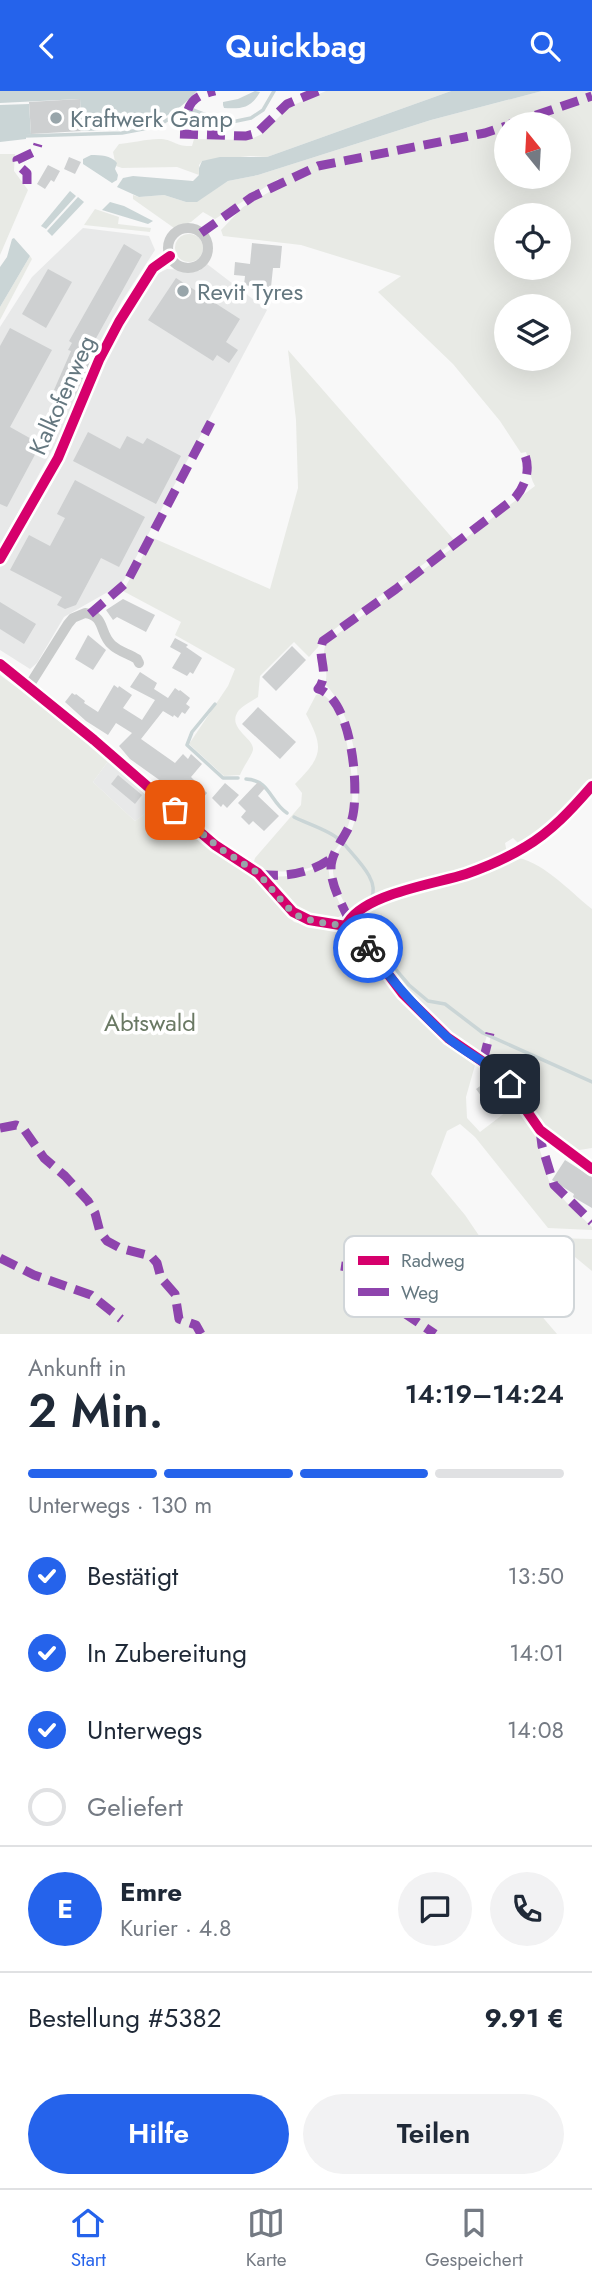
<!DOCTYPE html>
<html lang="de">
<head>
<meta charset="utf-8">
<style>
  :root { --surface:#fff; --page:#f2f2f3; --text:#1f2937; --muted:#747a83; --line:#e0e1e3; --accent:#2563eb }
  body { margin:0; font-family:Jost,sans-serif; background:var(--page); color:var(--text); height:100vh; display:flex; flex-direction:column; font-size:26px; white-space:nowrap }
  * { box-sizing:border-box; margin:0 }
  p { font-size:23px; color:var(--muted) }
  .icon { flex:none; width:38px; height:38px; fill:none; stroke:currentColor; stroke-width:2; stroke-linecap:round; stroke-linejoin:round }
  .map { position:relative; height:1243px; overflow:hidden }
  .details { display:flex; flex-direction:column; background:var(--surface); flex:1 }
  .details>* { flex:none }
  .needle { width:46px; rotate:342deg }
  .tools { position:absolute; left:494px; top:21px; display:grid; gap:14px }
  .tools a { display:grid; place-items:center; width:77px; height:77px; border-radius:50%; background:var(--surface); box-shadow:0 7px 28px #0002; font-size:35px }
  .pin { position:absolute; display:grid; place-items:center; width:60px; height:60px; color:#fff; margin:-30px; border-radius:14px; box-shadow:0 4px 10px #0006 }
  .courier { position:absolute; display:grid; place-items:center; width:70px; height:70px; margin:-35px; border:5px solid #2563eb; border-radius:50%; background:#fff; color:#222; box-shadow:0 2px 9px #0007 }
  .head em { font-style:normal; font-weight:600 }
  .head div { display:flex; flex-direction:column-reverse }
  .head { display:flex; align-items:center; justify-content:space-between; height:119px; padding:0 28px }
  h1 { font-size:46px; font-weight:600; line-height:52px }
  .bar { display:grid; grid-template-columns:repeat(4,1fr); gap:10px 7px; align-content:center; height:84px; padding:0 28px }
  .bar i { height:9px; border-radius:5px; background:var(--line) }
  .bar .selected { background:var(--accent) }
  .bar p { grid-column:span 4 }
  .line { display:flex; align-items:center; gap:18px; padding:0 28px; border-top:2px solid var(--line) }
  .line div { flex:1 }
  .round { display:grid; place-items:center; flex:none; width:74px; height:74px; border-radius:37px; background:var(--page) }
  ol { padding:0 28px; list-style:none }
  li { display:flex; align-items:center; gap:21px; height:77px }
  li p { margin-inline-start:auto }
  li .icon { padding:7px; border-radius:50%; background:var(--accent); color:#fff; stroke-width:4 }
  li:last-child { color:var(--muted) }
  li i { width:38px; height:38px; border:4px solid var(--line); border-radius:50% }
  .primary-button { display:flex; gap:14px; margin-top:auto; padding:14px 28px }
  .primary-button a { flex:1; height:80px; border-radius:42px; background:var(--accent); color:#fff; font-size:28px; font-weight:600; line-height:80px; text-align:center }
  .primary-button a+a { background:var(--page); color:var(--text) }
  header { display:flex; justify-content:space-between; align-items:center; height:91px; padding:0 28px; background:var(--accent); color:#fff; font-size:32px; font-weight:600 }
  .tab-bar { display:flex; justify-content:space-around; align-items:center; height:98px; border-top:2px solid var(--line); background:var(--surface); font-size:19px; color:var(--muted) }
  .tab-bar a { display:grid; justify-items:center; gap:4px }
  .tab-bar .selected { color:var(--accent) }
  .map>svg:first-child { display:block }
</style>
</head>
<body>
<header><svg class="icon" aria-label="back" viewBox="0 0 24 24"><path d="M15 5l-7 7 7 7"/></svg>Quickbag<svg class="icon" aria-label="search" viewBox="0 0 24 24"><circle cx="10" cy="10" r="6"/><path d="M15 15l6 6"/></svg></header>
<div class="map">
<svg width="592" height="1243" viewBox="0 0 592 1243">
  <rect width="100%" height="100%" fill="#f8f8f8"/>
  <g fill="#e8e9e9">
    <path d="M 83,137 L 149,145 L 155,159 L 122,210 L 94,265 L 59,347 L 0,454 L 0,236 L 32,186 Z"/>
    <path d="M 207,173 L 267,219 L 124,489 L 120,494 L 64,526 L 37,572 L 30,578 L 0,559 L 0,476 L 25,439 L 62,375 L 95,291 L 124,235 L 151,190 L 159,182 L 167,178 L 199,180 Z"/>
    <path d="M 109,669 L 166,721 L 150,719 L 135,730 L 93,691 Z"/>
  </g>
  <g fill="#e8eae5" fill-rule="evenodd">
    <path d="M 326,0 L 451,0 L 267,66 L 250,65 L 202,70 L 199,74 L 199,84 L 177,76 L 122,77 L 116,75 L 113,61 L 119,53 C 132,52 146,48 159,48 C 174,48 175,56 192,55 L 194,48 L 249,49 L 262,43 L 289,16 Z"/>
    <path d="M 542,0 L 592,0 L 592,690 L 560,726 L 521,755 L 513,747 L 505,752 L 507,762 L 476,776 L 365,812 L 349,821 C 343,808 334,795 333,781 C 332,762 350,748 354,732 C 365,695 353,620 325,593 C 330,578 319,565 327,551 L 535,395 C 528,382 531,376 526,361 L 521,362 L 500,330 L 453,273 L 378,201 L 401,185 L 301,154 L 223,145 L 221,139 L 243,116 L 283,93 L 278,88 L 215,128 L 203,121 L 191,131 L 174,137 L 133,108 L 133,104 L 139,106 L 164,104 L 186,111 L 196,111 L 228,90 L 258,84 L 431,29 ZM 506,33 L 558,33 L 558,86 L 506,86 ZM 506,124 L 558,124 L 558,177 L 506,177 ZM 506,215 L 558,215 L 558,268 L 506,268 Z"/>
    <path d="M 0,63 L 15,63 L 14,80 L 28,99 L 0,164 Z"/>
    <path d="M 95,118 L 119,126 L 118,133 L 151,137 L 150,141 L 84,134 Z"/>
    <circle cx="189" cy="157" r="14"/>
    <path d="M 30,165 L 32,168 L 0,229 L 0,216 Z"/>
    <path d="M 288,259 L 455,450 L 321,548 L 318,556 L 309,566 L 294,551 L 260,585 L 258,606 C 252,610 244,614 239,619 C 225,637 255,647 253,659 C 251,666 243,676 240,684 L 224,685 L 189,653 L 228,595 L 235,578 L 175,544 L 181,531 L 123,500 L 153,447 L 270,498 L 298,397 L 296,329 Z"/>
    <path d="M 0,584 L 83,645 L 109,669 L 93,691 L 135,730 L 150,719 L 166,721 L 247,780 L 294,831 L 344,843 L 362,854 L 392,898 L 470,965 L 475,974 L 466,1006 L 467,1027 L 480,1041 L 518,1012 L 536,1040 L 539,1056 L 549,1090 L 566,1111 L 592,1136 L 592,1139 L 548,1137 L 475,1046 L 460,1033 L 447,1040 L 431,1083 L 465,1124 L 503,1180 L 557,1243 L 0,1243 Z"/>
    <path d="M 320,603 C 348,610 357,703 350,728 C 347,741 339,757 329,766 C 311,783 278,782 256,778 L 253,774 L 255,767 L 301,714 L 302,702 L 295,693 C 323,665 324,657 306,623 L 316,604 Z"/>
    <path d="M 512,766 C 541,768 569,800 592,818 L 592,1057 L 573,1060 L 545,1040 L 525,1013 L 516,995 L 503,978 L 487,966 L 491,943 L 488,941 L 481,965 L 459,951 L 404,899 L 357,839 L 358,826 L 378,812 Z"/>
    <path d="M 328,773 L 330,790 L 344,823 C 313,843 284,806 265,786 L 293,785 Z"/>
    <path d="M 552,1147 L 592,1148 L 592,1180 Z"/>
  </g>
  <g fill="#cad5d6">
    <path d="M 0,0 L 197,0 C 163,38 130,38 82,40 L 80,8 L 0,12 Z"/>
    <path d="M 255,0 L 260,1 C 251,17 242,18 224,17 L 223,14 L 223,11 L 238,8 Z"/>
    <path d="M 451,0 L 542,0 L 431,29 L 258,84 L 228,90 L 197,111 L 186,111 L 164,104 L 139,106 L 117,96 L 123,87 L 133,85 L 193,90 L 199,84 L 199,77 L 202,70 L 220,66 L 267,66 Z"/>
    <path d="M 29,13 L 31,43 L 26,44 L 26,48 L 0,51 L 0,14 Z"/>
    <path d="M 91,64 C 100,64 111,64 117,72 L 115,78 L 118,84 L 117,89 L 112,92 L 83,73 L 83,68 Z"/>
    <path d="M 70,100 L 76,105 L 46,138 L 41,135 Z"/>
    <path d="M 78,106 L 84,111 L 52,145 L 47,140 Z"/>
    <path d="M 110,111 L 124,115 L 153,130 L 148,133 L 102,119 Z"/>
    <path d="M 14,147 L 30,165 L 0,216 L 0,176 L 7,166 L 12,148 Z"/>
  </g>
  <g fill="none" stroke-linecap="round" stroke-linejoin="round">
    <g stroke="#cad5d6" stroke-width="3.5">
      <path d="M 24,45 L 122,42 L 148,37 L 164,31 L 181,20 L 193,19 L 227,32 L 251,27 L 263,19 L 274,0"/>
      <path d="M 215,613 L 192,641 L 187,654 L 223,687 L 238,687"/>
      <path d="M 246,688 C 270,689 270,711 287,722"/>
      <path d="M 294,726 C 305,732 331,740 338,748"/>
      <path d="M 345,754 C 356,768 381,790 371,808"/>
      <path d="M 361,825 L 368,845 L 392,874 L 409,894 L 428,910 L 445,913 L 483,942 L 592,991"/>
    </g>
  </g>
  <g fill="#ced0d1">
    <path d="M 80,8 L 82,40 L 31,43 L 29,11 Z"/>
    <path d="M 69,66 L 81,71 L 75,83 L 64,78 Z"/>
    <path d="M 48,74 L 60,80 L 54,91 L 51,89 L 45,98 L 37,93 Z"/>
    <path d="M 252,152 L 282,155 L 280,177 L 273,177 L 271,196 L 263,196 L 262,200 L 251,198 L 251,195 L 244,194 L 245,185 L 234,184 L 235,171 L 250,173 Z"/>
    <path d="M 124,153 L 142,164 L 94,251 L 96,252 L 87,269 L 90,271 L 74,307 L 54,299 L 71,260 L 68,259 L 72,252 L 69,250 Z"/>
    <path d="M 48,178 L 72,191 L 46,237 L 22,223 Z"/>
    <path d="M 176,187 L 240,228 L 226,251 L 238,259 L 229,272 L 217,264 L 213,270 L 148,229 Z"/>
    <path d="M 10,237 L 52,259 L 10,336 L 35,350 L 38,358 L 7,416 L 0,413 L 0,255 Z"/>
    <path d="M 88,341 L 120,358 L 127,345 L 143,353 L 147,347 L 181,365 L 156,413 L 73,370 Z"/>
    <path d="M 75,389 L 145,426 L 119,476 L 101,467 L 76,514 L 65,518 L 57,514 L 62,506 L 10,479 L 29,444 L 50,455 L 65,427 L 57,423 Z"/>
    <path d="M 123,508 L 155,524 L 146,541 L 117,526 L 113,529 L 106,519 Z"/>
    <path d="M 0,511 L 36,533 L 24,553 L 0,538 Z"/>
    <path d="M 88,544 L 106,559 L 93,579 L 75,568 Z"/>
    <path d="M 175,547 L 188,554 L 186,556 L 202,567 L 193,583 L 190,581 L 187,585 L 172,577 L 181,562 L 170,556 Z"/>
    <path d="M 292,555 L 306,569 L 276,600 L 262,586 Z"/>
    <path d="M 140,581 L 157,592 L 154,598 L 168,607 L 175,597 L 179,600 L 180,599 L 190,607 L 186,613 L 190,616 L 185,623 L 182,621 L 178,627 L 174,624 L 173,626 L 163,620 L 141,648 L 175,672 L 183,663 L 188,668 L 191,663 L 202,673 L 191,686 L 207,702 L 202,708 L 198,704 L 191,711 L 189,709 L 185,713 L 158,688 L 130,668 L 119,655 L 132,642 L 116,632 L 108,644 L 86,630 L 65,611 L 72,602 L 75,604 L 76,603 L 85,610 L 84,612 L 98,621 L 114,594 L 118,597 L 119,595 L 132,604 L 123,617 L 142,629 L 155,609 L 130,596 Z"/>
    <path d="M 258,616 L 296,651 L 280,668 L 242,633 Z"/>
    <path d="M 118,684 L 142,704 L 135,713 L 111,693 Z"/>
    <path d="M 258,691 L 265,697 L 258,705 L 279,725 L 264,740 L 253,730 L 249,734 L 241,726 L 246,720 L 238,712 Z"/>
    <path d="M 225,692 L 239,704 L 227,717 L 223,713 L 221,716 L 212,707 Z"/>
    <path d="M 497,991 L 509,1009 L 493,1021 L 476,998 L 483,993 L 487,998 Z"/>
    <path d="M 565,1069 L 592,1086 L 592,1117 L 573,1106 L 574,1103 L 552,1089 Z"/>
  </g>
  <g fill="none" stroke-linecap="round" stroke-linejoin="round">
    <g stroke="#c9cbcb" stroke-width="10">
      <circle cx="188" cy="157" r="20"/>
      <path d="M 0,468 L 58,367 L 99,269 L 119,231 L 153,177 L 170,165"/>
      <path d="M 0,573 L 94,649 L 215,754 L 258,782 L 293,821 L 309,829 L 346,835"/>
      <path d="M 29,595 L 68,533 L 73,527 L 85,522 C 106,525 99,543 112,554 C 118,560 129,563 137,568 L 139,572"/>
      <path d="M 346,835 L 367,855 L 403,903 L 448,947 L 501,983 L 540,1039 L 592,1078"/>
      <path d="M 346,835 C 360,803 436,793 466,783 C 486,776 507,767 525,756 C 551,741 572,718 592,695"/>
    </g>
    <g stroke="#8e44ad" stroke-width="9" stroke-dasharray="18 9" stroke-linecap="butt">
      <path d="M 188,19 C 192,6 203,3 215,0"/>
      <path d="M 510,33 L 592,5"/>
      <path d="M 180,43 L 246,45 L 257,42 L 287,13 L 318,0"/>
      <path d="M 27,93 L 27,82 L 18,74 L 17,69 L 36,60 L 38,53"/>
      <path d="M 201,142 L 252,106 L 318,75 L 485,42 L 506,35"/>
      <path d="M 90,523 L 127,491 L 211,331"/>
      <path d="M 260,783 C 285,787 312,782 333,766"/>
      <path d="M 349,829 C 342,813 331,795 331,777 C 331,760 347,745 352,728 C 360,699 352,607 318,598 C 331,582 316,566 323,550 L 396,498 L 515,407 C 526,394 531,377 524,362"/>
      <path d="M 483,970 L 490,942"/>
      <path d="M 0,1037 L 16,1034 L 23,1037 L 44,1067 L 65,1085 L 88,1110 L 95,1122 L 100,1141 L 107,1150 L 120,1157 L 151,1165 L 157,1172 L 161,1187 L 175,1203 L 179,1228 L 196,1234 L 201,1243"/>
      <path d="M 540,1039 L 542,1055 L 554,1094 L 592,1131"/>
      <path d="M 0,1167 L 34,1184 L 91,1204 L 121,1228"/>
      <path d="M 341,1175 L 361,1178 L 401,1220 L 435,1243"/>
    </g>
    <g stroke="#fff" stroke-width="15">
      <g id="cycleway">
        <path d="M 0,468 L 58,367 L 99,269 L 119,231 L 153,177 L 170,165"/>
        <path d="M 0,573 L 94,649 L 215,754 L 258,782 L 293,821 L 309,829 L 346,835"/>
        <path d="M 346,835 L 367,855 L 403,903 L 448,947 L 501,983 L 540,1039 L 592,1078"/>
        <path d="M 346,835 C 360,803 436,793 466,783 C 486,776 507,767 525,756 C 551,741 572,718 592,695"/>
      </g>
    </g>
    <use href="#cycleway" stroke="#d6006c" stroke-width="10"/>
  </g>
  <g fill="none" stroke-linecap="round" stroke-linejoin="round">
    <path stroke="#98a5aa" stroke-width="7" stroke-dasharray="0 12.6" d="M 175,719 L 218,756 L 258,782 L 287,816 L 300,826 L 317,831 L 346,835 L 368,857"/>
    <path stroke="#2563eb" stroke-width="9" d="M 368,857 C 392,890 417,919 448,947 C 468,964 492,973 510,993"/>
  </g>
  <g fill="#98a5aa" stroke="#fff" stroke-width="2.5">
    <circle cx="56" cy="27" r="7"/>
    <circle cx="183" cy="200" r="7"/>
  </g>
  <g text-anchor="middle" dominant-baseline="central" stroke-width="7" stroke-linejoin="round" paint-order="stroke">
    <g font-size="24" fill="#657880" stroke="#fff" text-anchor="start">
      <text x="70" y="27">Kraftwerk Gamp</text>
      <text x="197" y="200">Revit Tyres</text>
    </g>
    <g font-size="24" fill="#657880" stroke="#fff">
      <text transform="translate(62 304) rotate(-66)">Kalkofenweg</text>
    </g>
    <g font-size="24" fill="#6a7964" stroke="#fff">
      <text x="150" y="931">Abtswald</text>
    </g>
  </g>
  <rect x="344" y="1145" width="230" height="81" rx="10" fill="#fff" stroke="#d1d6d9" stroke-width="2"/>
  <rect x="358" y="1165" width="31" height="9" fill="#d6006c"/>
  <rect x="358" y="1197" width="31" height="8" fill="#8e44ad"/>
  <g font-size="19" fill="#657880">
    <text x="401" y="1176">Radweg</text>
    <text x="401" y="1208">Weg</text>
  </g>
</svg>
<div class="tools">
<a><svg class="needle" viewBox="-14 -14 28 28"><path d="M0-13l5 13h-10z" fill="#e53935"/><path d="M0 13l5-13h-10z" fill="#747a83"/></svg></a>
<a><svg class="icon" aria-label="locate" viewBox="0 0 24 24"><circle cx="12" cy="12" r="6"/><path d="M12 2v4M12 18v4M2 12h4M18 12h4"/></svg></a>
<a><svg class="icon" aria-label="layers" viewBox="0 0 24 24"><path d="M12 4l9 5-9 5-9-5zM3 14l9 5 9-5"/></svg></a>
</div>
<div class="pin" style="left:175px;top:719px;background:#ea580c"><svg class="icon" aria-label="bag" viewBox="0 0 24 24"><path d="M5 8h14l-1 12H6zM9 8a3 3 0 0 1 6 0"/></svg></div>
<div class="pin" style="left:510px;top:993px;background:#1f2937"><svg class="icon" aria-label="home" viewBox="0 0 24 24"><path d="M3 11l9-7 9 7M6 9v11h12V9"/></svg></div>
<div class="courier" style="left:368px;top:857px"><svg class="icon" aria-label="bike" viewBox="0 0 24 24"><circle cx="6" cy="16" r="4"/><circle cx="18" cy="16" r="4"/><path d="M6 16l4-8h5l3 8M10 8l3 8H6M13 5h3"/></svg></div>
</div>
<section class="details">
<div class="head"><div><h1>2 Min.</h1><p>Ankunft in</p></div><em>14:19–14:24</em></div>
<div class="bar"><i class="selected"></i><i class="selected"></i><i class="selected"></i><i></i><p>Unterwegs · 130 m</p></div>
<ol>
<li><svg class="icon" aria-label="check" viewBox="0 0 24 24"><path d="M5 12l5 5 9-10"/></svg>Bestätigt<p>13:50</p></li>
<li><svg class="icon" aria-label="check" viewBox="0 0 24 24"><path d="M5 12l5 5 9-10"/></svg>In Zubereitung<p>14:01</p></li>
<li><svg class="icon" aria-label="check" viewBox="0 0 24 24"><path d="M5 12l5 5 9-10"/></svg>Unterwegs<p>14:08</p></li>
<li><i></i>Geliefert</li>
</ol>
<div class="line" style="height:126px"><b class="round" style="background:var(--accent);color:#fff">E</b><div><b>Emre</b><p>Kurier · 4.8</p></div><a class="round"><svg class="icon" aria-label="chat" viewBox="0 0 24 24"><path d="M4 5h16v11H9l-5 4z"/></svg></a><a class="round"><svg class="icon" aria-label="phone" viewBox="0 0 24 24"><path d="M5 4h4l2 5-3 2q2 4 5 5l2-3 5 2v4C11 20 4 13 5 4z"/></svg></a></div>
<div class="line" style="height:91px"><div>Bestellung #5382</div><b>9.91 €</b></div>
<div class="primary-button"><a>Hilfe</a><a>Teilen</a></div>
</section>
<nav class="tab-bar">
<a class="selected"><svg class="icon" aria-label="home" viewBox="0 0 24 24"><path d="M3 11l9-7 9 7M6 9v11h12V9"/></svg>Start</a>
<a><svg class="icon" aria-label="map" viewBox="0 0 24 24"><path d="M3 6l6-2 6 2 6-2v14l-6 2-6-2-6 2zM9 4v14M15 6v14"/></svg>Karte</a>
<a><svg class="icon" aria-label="saved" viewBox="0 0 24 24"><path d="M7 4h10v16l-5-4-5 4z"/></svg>Gespeichert</a>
</nav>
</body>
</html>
